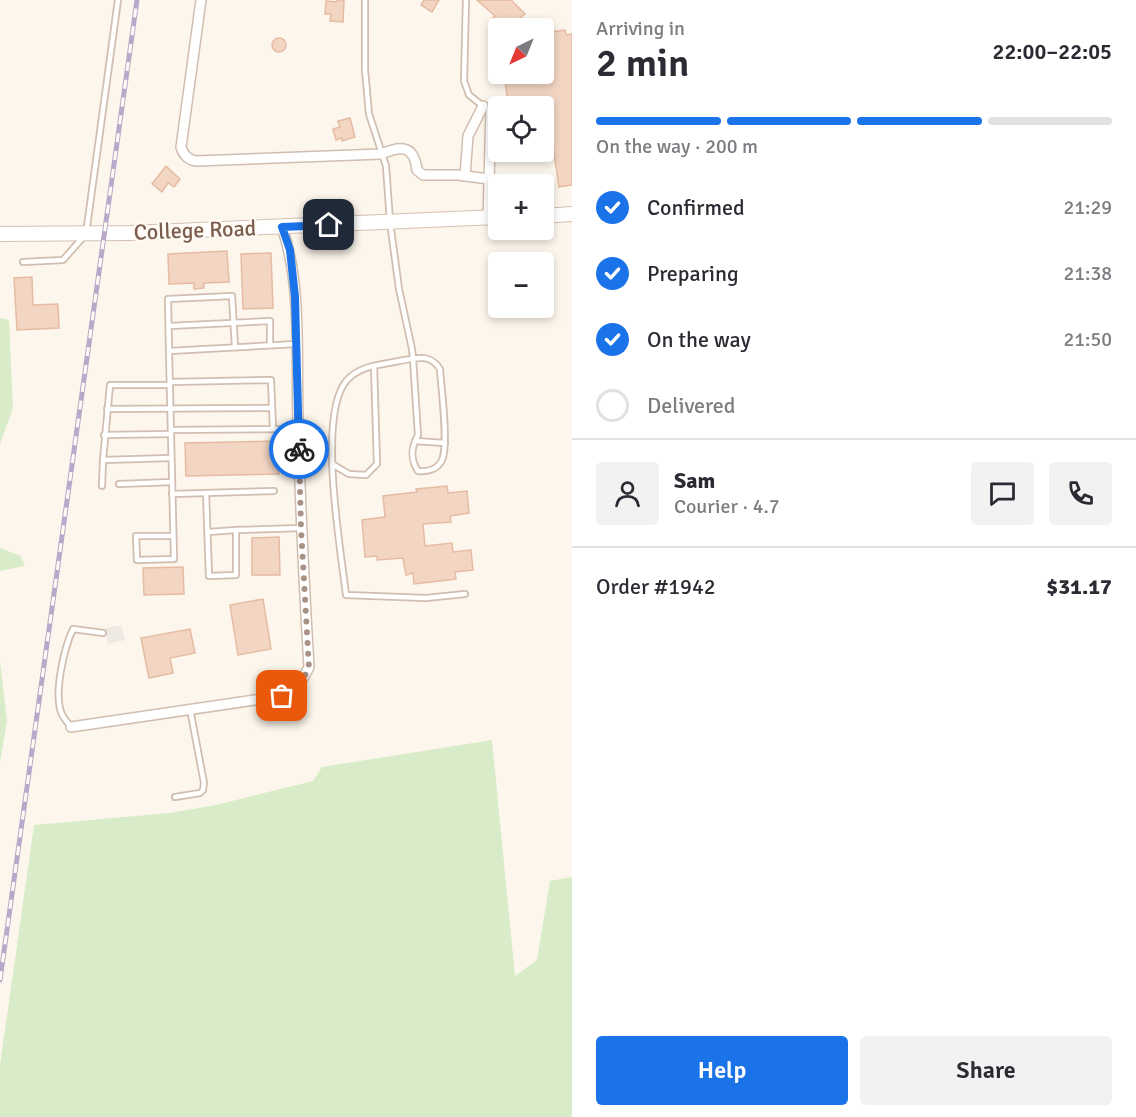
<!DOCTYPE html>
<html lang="en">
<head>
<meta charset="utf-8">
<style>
  :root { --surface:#fff; --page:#f2f2f3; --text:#2b2b33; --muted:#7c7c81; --line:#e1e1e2; --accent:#1a73e8 }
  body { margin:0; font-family:Signika,sans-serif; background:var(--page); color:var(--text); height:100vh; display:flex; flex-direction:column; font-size:22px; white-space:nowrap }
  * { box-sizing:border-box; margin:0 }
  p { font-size:20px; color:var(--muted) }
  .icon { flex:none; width:33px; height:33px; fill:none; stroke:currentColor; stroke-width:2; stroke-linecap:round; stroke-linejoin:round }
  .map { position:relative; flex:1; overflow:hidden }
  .sheet { display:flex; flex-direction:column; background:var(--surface); width:564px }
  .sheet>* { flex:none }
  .needle { width:39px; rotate:223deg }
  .buttons { position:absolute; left:488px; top:18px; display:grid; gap:12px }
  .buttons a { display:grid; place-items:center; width:66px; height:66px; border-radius:6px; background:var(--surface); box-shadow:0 3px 9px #0003; font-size:30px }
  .pin { position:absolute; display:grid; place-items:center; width:51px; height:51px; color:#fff; margin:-26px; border-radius:12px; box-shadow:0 3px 9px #0006 }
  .courier { position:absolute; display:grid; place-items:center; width:60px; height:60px; margin:-30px; border:4px solid #1a73e8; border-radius:50%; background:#fff; color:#222; box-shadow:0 2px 8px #0007 }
  .head em { font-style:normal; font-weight:600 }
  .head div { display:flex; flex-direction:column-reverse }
  .head { display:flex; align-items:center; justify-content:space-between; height:102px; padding:0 24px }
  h1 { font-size:39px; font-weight:600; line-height:45px }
  .bar { display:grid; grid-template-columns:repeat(4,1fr); gap:9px 6px; align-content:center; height:72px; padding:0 24px }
  .bar i { height:8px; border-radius:4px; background:var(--line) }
  .bar .selected { background:var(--accent) }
  .bar p { grid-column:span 4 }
  .line { display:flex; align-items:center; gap:15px; padding:0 24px; border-top:2px solid var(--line) }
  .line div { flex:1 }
  .round { display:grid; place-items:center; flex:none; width:63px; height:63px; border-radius:6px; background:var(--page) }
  ol { padding:0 24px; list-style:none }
  li { display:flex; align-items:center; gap:18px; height:66px }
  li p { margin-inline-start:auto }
  li .icon { padding:6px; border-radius:50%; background:var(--accent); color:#fff; stroke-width:4 }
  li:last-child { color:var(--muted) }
  li i { width:33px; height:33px; border:3px solid var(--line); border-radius:50% }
  .action { display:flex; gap:12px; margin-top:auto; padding:12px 24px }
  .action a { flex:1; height:69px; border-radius:6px; background:var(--accent); color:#fff; font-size:24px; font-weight:600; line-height:69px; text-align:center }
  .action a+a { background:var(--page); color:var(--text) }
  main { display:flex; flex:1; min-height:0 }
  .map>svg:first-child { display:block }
</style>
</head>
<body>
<main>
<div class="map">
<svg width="572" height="1117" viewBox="0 0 572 1117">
  <rect width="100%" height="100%" fill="#fdf6ec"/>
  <path fill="#efe9e4" d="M 121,625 L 125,640 L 108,644 L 105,628 Z"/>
  <g fill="#d8ecc9">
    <path d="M 0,318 L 9,320 L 13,408 L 0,444 Z"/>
    <path d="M 0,548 L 21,556 L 25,566 L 0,571 Z"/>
    <path d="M 0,661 L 7,721 L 0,762 Z"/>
    <path d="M 492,740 L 515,976 L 537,960 L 550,881 L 572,877 L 572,1117 L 0,1117 L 0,1065 L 34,825 L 169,813 L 216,805 L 313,781 L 322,767 Z"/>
  </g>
  <g fill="#f3d5c3" stroke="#e6bba3" stroke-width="1.5">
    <path d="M 337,0 L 344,0 L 343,22 L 330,21 L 331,14 L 325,14 L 326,1 L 337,2 Z"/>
    <path d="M 424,0 L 439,0 L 432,12 L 421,5 Z"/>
    <path d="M 477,0 L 511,0 L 525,14 L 521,17 L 527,22 L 521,28 L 510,28 L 504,23 L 501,26 L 493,18 L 495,16 Z"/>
    <path d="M 565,30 L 566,35 L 572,34 L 572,185 L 559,187 L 553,147 L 543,148 L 543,106 L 513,106 L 512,102 L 508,103 L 505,81 L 535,77 L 534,74 L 543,74 L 543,33 Z"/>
    <circle cx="279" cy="45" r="7"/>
    <path d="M 350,118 L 355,137 L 342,141 L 342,138 L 336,140 L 333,129 L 340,127 L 338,121 Z"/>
    <path d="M 166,166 L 180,179 L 174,187 L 168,183 L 162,192 L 152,184 Z"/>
    <path d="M 227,251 L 229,282 L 204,283 L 204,288 L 194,289 L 194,283 L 169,284 L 168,254 Z"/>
    <path d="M 271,253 L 273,308 L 243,309 L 241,254 Z"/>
    <path d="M 32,277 L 33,305 L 58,304 L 59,328 L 17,330 L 14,278 Z"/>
    <path d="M 278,441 L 279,474 L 186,476 L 185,443 Z"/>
    <path d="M 447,486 L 448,493 L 467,491 L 469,513 L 450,516 L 451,522 L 423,524 L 425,546 L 452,543 L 453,552 L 471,550 L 473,570 L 455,572 L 456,579 L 414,584 L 413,573 L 406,575 L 403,558 L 377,560 L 377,556 L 365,557 L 362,520 L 385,517 L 383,496 L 417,492 L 416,489 Z"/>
    <path d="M 279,537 L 280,575 L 252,575 L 252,538 Z"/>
    <path d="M 183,567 L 184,594 L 144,595 L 143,568 Z"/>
    <path d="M 263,599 L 271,649 L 238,655 L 230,605 Z"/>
    <path d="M 190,629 L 195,653 L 170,658 L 173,673 L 149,678 L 141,638 Z"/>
  </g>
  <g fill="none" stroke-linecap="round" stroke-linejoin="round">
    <g stroke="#d1beb0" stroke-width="8">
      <g id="lane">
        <path d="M 365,0 L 365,70 L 369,114 L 386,166 L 390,222 L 399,289 L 412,349 L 413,359 L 418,435 C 411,448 410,459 418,471 C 428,472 438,469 442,460 C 449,445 441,387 440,369 C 430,353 416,358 399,361 C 381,365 362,365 348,379 C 316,411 341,551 346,595 L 426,598 L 465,594"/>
        <path d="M 466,0 L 464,81 L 469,95 L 483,106"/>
        <path d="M 23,262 L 63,260 L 86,234 L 118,0"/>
        <path d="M 169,326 L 270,321 L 270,345"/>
        <path d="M 169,351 L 168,299 L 232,296 L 235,347"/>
        <path d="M 170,382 L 271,380 L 273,429"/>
        <path d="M 170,385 L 110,385 L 103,460 L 171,458"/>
        <path d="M 107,409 L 272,408"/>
        <path d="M 171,430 L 298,429"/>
        <path d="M 104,435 L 171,434"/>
        <path d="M 415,441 L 445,443"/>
        <path d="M 332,464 L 349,474 L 366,475 L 377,464 L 374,366"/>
        <path d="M 119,484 L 172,482"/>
        <path d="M 102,486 L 103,460"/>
        <path d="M 206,493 L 209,576 L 236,575 L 236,530 L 301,528"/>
        <path d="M 172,494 L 274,491"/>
        <path d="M 208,532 L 236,530"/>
        <path d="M 173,536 L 136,536 L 137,560 L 174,559 L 169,351 L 296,344"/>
        <path d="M 71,727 C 68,723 63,718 61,712 C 54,692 64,648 73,629 L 103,633"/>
        <path d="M 175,797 L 200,793 L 203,790 L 204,783 L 190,709"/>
      </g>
    </g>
    <g stroke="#d1beb0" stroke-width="12">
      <g id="street">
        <path d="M 201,0 L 181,147 C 183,154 188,160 196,161 L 381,154 C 400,146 414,144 417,170 L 423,175 L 458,175 L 489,179"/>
        <path d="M 465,176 L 468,136 L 483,106"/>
        <path d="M 488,218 L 491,110"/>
        <path d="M 71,727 L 282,696 C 296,689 302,682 309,667 C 304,584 300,501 298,417 C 296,356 302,285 282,227"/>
      </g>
    </g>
    <g stroke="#d6c0b0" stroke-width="16">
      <g id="secondary">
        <path d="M 543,216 L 572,214"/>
        <path d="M 0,234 L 130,233 L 498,217"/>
      </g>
    </g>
    <use href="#lane" stroke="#fff" stroke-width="4.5"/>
    <use href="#street" stroke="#fff" stroke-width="9"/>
    <use href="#secondary" stroke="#fff" stroke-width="14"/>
    <g stroke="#b9a8c9" stroke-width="5">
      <path id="rail" d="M 0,980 L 137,0"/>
    </g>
    <use href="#rail" stroke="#fffaf3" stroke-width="3" stroke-dasharray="9" stroke-linecap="butt"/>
  </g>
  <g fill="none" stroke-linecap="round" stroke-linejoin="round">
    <path stroke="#a89285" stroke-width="6" stroke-dasharray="0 10.8" d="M 282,696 C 296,689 302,682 309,668 L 301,528 L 299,449"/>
    <path stroke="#1a73e8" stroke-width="8" d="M 299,449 L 295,297 L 290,250 L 282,227 L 329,225"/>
  </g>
  <g text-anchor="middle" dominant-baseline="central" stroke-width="5" stroke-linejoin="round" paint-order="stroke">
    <g font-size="22" fill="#7a5c4d" stroke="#fffaf3">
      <text transform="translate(195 230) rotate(-2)">College Road</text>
    </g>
  </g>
</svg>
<div class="buttons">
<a><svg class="needle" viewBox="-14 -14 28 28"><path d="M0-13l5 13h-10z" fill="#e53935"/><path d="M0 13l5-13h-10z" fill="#7c7c81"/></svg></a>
<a><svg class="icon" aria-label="locate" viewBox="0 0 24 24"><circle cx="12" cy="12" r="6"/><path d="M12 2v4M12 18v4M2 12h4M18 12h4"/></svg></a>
<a>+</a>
<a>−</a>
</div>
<div class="pin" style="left:282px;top:696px;background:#ea580c"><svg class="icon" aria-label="bag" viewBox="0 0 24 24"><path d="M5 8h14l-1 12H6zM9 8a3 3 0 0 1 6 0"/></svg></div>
<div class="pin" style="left:329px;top:225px;background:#1f2937"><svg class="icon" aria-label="home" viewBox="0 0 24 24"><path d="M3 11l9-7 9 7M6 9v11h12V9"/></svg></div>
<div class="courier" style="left:299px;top:449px"><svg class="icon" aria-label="bike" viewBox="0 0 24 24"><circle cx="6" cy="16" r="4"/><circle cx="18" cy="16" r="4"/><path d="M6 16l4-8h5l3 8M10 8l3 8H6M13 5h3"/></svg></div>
</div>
<section class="sheet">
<div class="head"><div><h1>2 min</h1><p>Arriving in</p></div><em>22:00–22:05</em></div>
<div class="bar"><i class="selected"></i><i class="selected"></i><i class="selected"></i><i></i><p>On the way · 200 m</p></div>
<ol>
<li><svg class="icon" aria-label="check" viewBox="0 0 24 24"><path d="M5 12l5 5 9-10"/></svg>Confirmed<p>21:29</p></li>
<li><svg class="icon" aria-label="check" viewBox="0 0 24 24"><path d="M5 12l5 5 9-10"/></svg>Preparing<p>21:38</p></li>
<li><svg class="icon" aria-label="check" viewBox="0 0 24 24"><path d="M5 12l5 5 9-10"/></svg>On the way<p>21:50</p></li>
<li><i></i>Delivered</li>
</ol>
<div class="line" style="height:108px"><a class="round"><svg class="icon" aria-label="person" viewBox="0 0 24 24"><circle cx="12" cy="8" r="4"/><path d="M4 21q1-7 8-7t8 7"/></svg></a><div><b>Sam</b><p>Courier · 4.7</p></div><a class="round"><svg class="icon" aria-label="chat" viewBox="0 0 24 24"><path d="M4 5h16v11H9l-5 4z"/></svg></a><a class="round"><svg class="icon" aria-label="phone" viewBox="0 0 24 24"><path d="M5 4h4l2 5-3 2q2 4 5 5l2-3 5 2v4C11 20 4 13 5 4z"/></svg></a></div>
<div class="line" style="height:78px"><div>Order #1942</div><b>$31.17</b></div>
<div class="action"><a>Help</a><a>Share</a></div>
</section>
</main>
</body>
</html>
